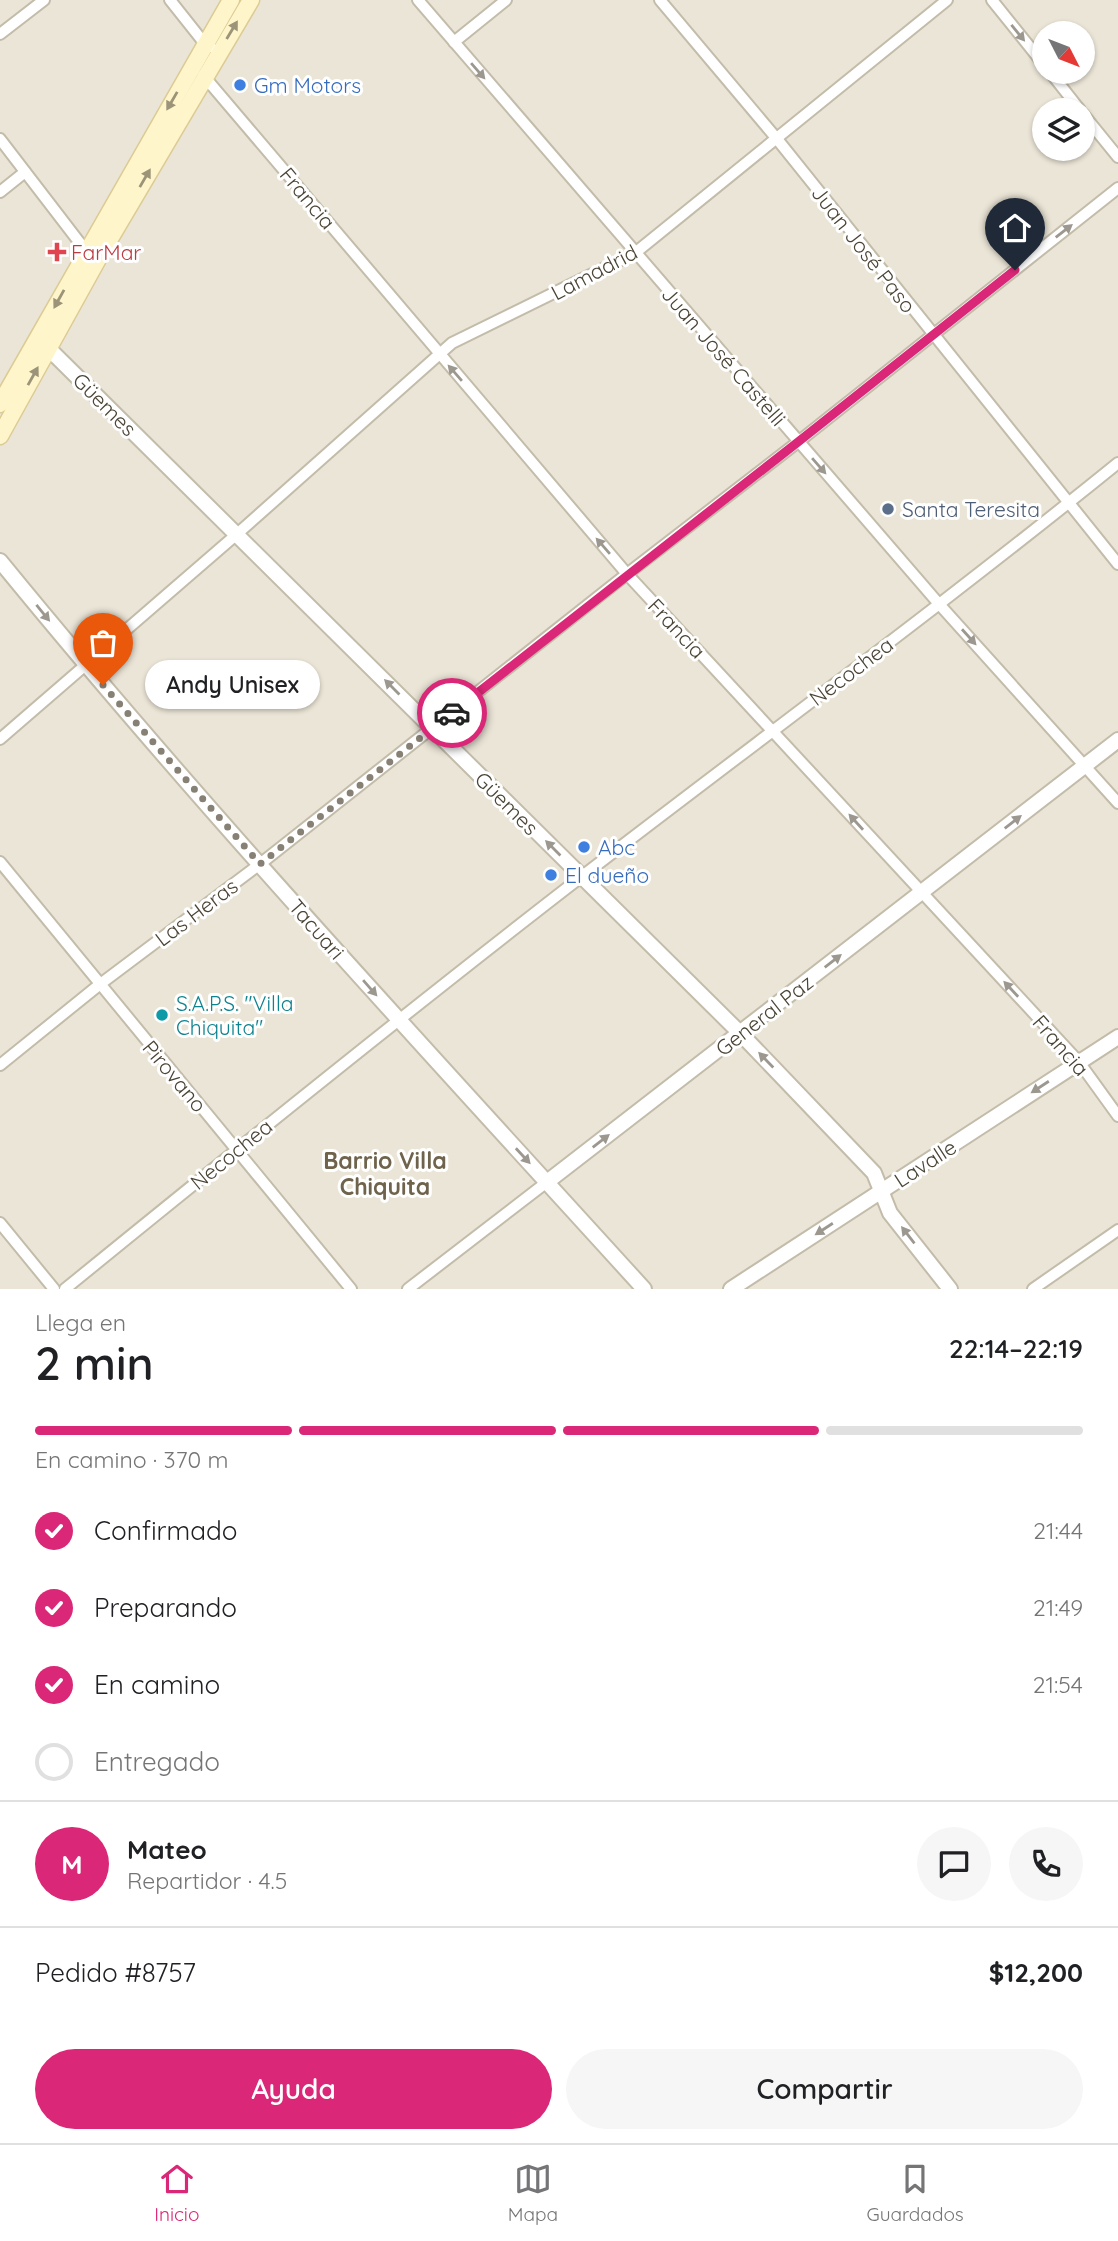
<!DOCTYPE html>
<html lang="es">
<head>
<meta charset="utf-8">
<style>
  :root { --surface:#fff; --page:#f6f6f6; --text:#202124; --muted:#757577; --line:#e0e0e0; --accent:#db2777 }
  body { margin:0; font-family:Quicksand,sans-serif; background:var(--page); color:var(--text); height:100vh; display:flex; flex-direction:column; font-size:26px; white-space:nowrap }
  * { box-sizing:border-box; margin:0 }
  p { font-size:23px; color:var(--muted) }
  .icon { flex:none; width:38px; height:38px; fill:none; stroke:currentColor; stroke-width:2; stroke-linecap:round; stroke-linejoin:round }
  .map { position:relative; height:1289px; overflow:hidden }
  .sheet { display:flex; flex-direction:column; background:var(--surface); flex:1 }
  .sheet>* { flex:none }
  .needle { width:46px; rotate:132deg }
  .tools { position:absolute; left:1032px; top:21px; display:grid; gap:14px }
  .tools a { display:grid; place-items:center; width:63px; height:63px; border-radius:50%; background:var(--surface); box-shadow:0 2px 5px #0004; font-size:35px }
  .pin { position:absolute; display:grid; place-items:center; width:60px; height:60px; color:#fff; margin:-72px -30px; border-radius:50% 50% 50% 0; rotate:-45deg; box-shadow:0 0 7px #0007 }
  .pin .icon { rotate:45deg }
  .courier { position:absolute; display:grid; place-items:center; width:70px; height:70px; margin:-35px; border:5px solid #db2777; border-radius:50%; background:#fff; color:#222; box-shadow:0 2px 9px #0007 }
  .bubble { position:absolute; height:49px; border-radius:24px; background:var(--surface); box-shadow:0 2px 5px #0004; font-size:23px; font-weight:600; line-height:49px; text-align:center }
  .summary em { font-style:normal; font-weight:600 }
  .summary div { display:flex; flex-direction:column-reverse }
  .summary { display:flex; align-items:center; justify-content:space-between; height:119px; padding:0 35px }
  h1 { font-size:46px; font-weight:600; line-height:52px }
  .bar { display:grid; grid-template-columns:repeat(4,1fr); gap:10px 7px; align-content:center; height:84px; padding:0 35px }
  .bar i { height:9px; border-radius:5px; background:var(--line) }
  .bar .active { background:var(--accent) }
  .bar p { grid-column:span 4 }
  .line { display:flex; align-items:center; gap:18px; padding:0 35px; border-top:2px solid var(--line) }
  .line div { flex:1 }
  .round { display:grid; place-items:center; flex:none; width:74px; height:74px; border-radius:37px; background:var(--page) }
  ol { padding:0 35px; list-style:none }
  li { display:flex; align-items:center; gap:21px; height:77px }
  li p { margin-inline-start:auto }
  li .icon { padding:7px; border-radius:50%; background:var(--accent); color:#fff; stroke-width:4 }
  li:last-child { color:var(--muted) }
  li i { width:38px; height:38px; border:4px solid var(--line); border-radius:50% }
  .primary-button { display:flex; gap:14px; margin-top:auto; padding:14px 35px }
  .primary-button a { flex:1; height:80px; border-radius:42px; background:var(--accent); color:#fff; font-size:28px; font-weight:600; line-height:80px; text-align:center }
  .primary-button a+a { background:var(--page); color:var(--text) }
  .menu { display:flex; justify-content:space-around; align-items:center; height:98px; border-top:2px solid var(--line); background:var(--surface); font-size:19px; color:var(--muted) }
  .menu a { display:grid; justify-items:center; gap:4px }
  .menu .active { color:var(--accent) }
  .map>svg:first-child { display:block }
</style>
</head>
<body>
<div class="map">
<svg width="1118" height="1289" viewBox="0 0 1118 1289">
  <rect width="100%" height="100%" fill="#f6f3e9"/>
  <path fill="#ebe5d7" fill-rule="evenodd" d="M 0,0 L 1118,0 L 1118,1289 L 0,1289 ZM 1045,33 L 1083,33 L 1083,72 L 1045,72 ZM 1045,110 L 1083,110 L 1083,149 L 1045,149 Z"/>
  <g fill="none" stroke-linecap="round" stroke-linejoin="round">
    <g stroke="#c3bcaa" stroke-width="14">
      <g id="minor">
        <path d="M 170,0 L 205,44 L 211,47"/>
        <path d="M 418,0 L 939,604 L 1118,803"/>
        <path d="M 660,0 L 777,139 L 1118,564"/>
        <path d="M 992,0 L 1045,66"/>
        <path d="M 0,34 L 44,0"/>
        <path d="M 454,42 L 506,0"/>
        <path d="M 1050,72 L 1080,110"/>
        <path d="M 203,75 L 627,574 L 1079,1062 L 1118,1116"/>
        <path d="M 1083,114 L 1118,157"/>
        <path d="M 0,139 L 86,251"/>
        <path d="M 0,192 L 25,172"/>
        <path d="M 0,739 L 237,534 L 452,343 L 635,253 L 947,0"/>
        <path d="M 0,862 L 351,1289"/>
        <path d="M 0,1065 L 99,985 L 260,864 L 627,574 L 798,442 L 1118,188"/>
        <path d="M 0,1223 L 54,1289"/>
        <path d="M 65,1289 C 237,1149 410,1009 585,874 C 763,737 944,604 1118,463"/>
        <path d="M 408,1289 L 547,1182"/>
        <path d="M 1033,1289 L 1118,1230"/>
      </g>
    </g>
    <g stroke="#c3bcaa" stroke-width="18">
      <g id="tertiary">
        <path d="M 43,343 L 740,1033 L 874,1173 L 890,1213 L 950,1289"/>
        <path d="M 0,561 C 205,812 426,1049 644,1289"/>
        <path d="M 547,1182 L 1118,740"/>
        <path d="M 731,1289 L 1118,1037"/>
      </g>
    </g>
    <g stroke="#dbcb94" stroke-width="19">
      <g id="secondary">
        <path d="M 0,404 L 231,0"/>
        <path d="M 0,436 L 98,259 L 251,0"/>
      </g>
    </g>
    <use href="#minor" stroke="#fff" stroke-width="10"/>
    <use href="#tertiary" stroke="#fff" stroke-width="14"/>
    <use href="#secondary" stroke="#fff5ca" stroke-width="16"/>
  </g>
  <defs><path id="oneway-solid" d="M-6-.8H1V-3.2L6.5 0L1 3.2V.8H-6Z" transform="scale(1.75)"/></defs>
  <g fill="#9c9479">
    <use href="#oneway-solid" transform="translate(232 30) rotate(-59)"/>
    <use href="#oneway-solid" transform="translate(172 101) rotate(120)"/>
    <use href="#oneway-solid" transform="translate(145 178) rotate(-60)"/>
    <use href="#oneway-solid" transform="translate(59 299) rotate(119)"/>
    <use href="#oneway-solid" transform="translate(33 376) rotate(-61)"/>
  </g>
  <g fill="#9c9890">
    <use href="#oneway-solid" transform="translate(1018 33) rotate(51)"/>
    <use href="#oneway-solid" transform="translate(478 71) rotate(49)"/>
    <use href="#oneway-solid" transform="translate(1064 231) rotate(-38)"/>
    <use href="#oneway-solid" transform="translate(455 373) rotate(-131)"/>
    <use href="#oneway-solid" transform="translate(819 466) rotate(49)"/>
    <use href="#oneway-solid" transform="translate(603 546) rotate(-131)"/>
    <use href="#oneway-solid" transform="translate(43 613) rotate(51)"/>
    <use href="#oneway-solid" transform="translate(969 637) rotate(48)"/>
    <use href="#oneway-solid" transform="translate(392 687) rotate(-135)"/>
    <use href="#oneway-solid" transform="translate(856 822) rotate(-132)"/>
    <use href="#oneway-solid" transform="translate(1013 822) rotate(-38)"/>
    <use href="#oneway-solid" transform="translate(553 848) rotate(-135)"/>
    <use href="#oneway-solid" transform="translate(833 961) rotate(-38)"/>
    <use href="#oneway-solid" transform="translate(370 988) rotate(49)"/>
    <use href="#oneway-solid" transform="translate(1011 989) rotate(-133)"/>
    <use href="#oneway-solid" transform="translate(766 1060) rotate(-134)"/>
    <use href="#oneway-solid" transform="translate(1040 1087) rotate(147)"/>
    <use href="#oneway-solid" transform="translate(601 1141) rotate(-38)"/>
    <use href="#oneway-solid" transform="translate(523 1156) rotate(47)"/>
    <use href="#oneway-solid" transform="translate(824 1229) rotate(147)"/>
    <use href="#oneway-solid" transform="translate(908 1235) rotate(-128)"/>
  </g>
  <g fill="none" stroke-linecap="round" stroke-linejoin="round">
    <path stroke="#878175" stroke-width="7" stroke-dasharray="0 12.6" d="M 103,685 L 260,864 L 452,713"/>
    <path stroke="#db2777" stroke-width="9" d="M 452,713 L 798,442 L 1015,270"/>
  </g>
  <g fill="#3f7fe0" stroke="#fff" stroke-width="2.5">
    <circle cx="240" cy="85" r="7"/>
    <circle cx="584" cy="847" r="7"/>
    <circle cx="551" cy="875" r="7"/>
  </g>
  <path fill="#e0444e" stroke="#fff" stroke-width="2.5" d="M53.5 241.5h7v7h7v7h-7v7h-7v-7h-7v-7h7z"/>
  <circle fill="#5c6f8a" stroke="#fff" stroke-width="2.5" cx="888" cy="509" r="7"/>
  <circle fill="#0f9aa8" stroke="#fff" stroke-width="2.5" cx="162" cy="1015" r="7"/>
  <g text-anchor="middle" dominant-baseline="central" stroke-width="6" stroke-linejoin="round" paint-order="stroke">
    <g font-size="21" fill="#366cbe" stroke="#fff" text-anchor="start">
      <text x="254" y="85">Gm Motors</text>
      <text x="598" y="847">Abc</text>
      <text x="565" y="875">El dueño</text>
    </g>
    <g font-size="21" fill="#4b4436" stroke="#fff">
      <text transform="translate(308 198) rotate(50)">Francia</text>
      <text transform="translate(864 249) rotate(52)">Juan José Paso</text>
      <text transform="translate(594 272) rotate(-28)">Lamadrid</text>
      <text transform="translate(724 356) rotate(49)">Juan José Castelli</text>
      <text transform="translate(105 404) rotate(45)">Güemes</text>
      <text transform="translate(677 628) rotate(47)">Francia</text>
      <text transform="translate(851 671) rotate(-37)">Necochea</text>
      <text transform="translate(507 803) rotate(45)">Güemes</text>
      <text transform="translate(196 912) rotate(-37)">Las Heras</text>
      <text transform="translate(317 929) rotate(49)">Tacuari</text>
      <text transform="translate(764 1015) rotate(-38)">General Paz</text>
      <text transform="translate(1061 1045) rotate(49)">Francia</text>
      <text transform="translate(175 1076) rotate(50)">Pirovano</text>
      <text transform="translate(231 1154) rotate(-39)">Necochea</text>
      <text transform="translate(925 1163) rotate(-33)">Lavalle</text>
    </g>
    <g font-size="21" fill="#be3a42" stroke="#fff" text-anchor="start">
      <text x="71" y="252">FarMar</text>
    </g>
    <g font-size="21" fill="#4e5e75" stroke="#fff" text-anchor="start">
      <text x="902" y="509">Santa Teresita</text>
    </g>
    <g font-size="21" fill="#0d838f" stroke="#fff" text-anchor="start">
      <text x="176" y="1003">S.A.P.S. "Villa<tspan x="176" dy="24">Chiquita"</tspan></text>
    </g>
    <g font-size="23" font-weight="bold" fill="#6f634c" stroke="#fff">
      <text x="385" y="1160">Barrio Villa<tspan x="385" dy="26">Chiquita</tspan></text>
    </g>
  </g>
</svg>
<div class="tools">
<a><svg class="needle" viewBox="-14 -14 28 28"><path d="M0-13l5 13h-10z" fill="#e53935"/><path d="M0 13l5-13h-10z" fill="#757577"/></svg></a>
<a><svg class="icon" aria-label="layers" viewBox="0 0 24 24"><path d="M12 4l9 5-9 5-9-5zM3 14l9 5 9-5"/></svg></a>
</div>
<div class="pin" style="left:103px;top:685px;background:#ea580c"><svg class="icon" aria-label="bag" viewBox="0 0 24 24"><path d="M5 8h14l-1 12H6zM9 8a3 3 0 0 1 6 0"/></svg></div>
<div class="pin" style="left:1015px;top:270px;background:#1f2937"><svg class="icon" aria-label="home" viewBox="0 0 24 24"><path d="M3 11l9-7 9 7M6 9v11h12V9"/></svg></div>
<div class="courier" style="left:452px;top:713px"><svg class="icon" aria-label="car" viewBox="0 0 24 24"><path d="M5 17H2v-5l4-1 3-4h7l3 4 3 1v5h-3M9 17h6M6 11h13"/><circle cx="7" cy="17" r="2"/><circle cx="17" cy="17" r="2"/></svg></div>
<div class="bubble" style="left:145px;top:660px;width:175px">Andy Unisex</div>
</div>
<section class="sheet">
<div class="summary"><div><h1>2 min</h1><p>Llega en</p></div><em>22:14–22:19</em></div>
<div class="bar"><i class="active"></i><i class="active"></i><i class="active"></i><i></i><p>En camino · 370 m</p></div>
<ol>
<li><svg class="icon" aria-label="check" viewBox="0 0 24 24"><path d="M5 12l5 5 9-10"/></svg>Confirmado<p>21:44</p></li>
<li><svg class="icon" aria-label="check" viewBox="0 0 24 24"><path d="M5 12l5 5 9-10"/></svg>Preparando<p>21:49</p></li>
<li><svg class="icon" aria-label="check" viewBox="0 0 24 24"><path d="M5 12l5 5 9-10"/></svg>En camino<p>21:54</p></li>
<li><i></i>Entregado</li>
</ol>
<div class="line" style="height:126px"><b class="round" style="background:var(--accent);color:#fff">M</b><div><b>Mateo</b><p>Repartidor · 4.5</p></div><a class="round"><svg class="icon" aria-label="chat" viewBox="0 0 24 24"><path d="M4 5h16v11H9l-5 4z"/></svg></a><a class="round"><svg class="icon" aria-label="phone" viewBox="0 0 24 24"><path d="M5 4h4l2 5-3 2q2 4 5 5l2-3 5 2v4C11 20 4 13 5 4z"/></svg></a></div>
<div class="line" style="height:91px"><div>Pedido #8757</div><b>$12,200</b></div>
<div class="primary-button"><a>Ayuda</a><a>Compartir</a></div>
</section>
<nav class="menu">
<a class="active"><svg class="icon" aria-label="home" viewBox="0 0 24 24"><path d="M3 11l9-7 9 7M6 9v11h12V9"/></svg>Inicio</a>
<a><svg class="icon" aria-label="map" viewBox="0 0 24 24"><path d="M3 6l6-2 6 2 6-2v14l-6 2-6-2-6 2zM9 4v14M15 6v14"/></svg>Mapa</a>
<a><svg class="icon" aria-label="saved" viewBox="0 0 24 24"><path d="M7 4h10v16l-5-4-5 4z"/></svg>Guardados</a>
</nav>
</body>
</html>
